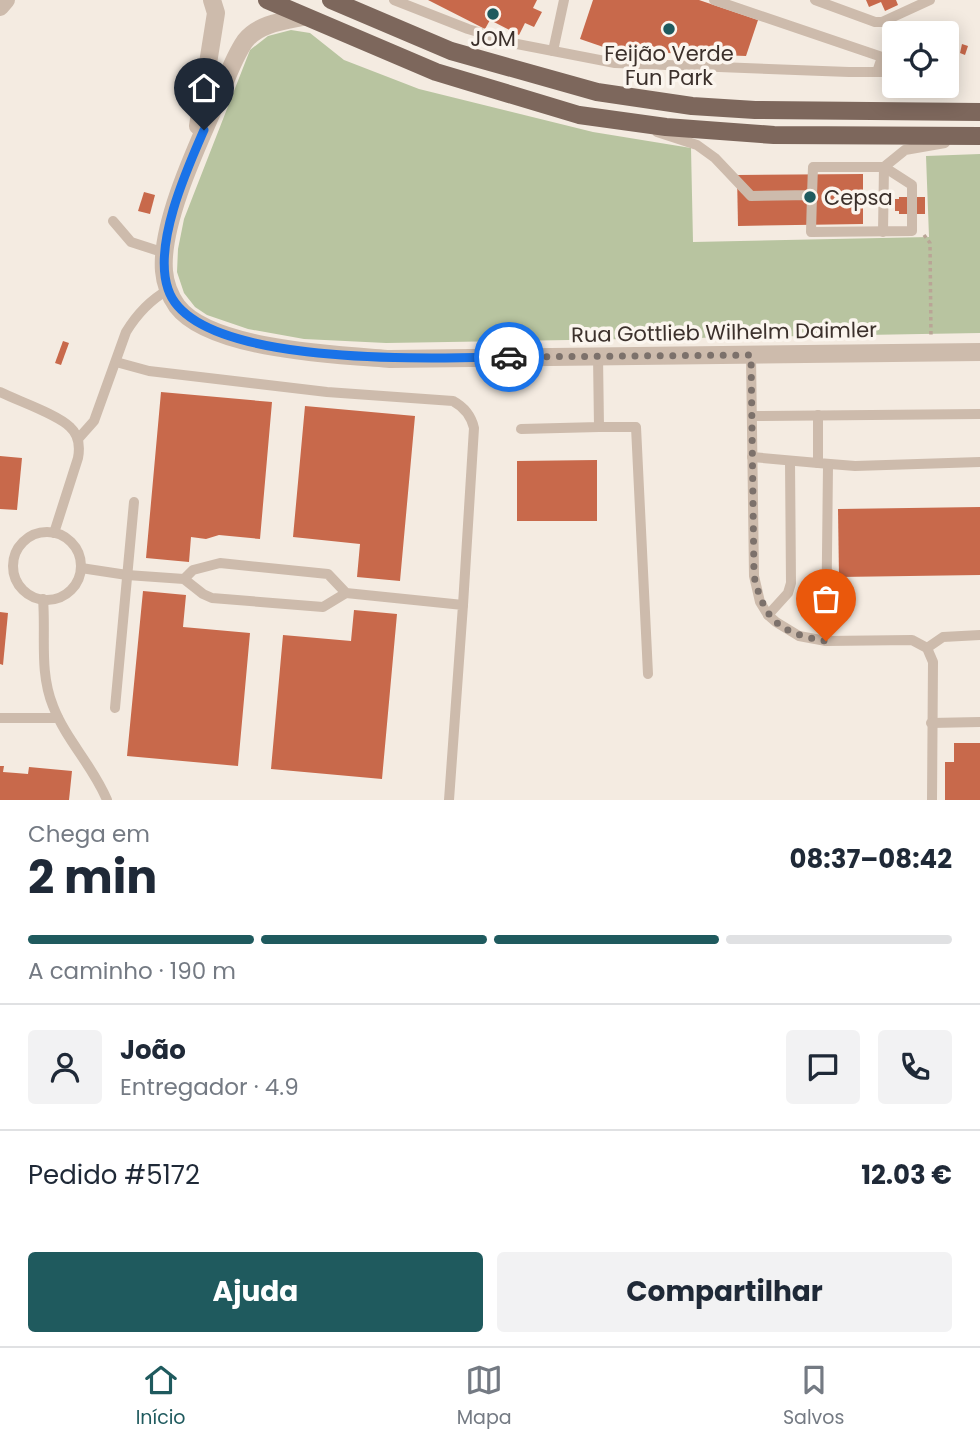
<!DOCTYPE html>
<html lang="pt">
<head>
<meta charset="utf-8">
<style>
  :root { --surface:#fff; --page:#f2f2f3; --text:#1f2937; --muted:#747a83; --line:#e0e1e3; --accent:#1f5a5e }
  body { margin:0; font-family:Poppins,sans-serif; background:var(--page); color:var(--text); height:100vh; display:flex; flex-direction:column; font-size:26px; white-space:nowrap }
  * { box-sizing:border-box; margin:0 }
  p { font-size:23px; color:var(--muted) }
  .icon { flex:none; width:38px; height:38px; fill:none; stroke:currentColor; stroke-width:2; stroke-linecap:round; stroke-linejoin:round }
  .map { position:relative; height:800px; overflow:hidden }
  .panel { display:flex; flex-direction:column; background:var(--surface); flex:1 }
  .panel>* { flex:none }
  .tools { position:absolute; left:882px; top:21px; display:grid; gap:14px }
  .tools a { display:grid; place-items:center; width:77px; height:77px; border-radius:7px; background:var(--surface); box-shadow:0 4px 18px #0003; font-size:35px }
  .pin { position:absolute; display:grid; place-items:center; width:60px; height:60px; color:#fff; margin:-72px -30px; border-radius:50% 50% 50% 0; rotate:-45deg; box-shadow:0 0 7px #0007 }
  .pin .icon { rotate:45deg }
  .courier { position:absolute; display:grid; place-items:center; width:70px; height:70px; margin:-35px; border:5px solid #1a73e8; border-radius:50%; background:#fff; color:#222; box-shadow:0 2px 9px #0007 }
  .overview em { font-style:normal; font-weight:700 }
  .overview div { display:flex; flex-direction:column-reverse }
  .overview { display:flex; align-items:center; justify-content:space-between; height:119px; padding:0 28px }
  h1 { font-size:46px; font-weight:700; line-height:52px }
  .bar { display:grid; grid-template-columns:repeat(4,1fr); gap:10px 7px; align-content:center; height:84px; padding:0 28px }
  .bar i { height:9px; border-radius:5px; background:var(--line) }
  .bar .on { background:var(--accent) }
  .bar p { grid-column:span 4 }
  .line { display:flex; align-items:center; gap:18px; padding:0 28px; border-top:2px solid var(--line) }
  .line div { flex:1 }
  .round { display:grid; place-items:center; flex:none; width:74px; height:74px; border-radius:7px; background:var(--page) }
  .button { display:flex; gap:14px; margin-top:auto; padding:14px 28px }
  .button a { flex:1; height:80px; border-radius:7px; background:var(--accent); color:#fff; font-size:28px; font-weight:700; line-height:80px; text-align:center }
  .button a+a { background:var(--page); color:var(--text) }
  .tab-bar { display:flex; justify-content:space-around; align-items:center; height:98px; border-top:2px solid var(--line); background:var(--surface); font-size:19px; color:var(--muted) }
  .tab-bar a { display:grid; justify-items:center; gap:4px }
  .tab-bar .on { color:var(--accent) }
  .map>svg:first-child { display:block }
</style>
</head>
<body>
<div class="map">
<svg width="980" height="800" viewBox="0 0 980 800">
  <rect width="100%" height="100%" fill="#f4ebe1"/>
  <path fill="#b8c4a0" d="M 291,30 L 310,33 L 344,60 L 419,89 L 593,132 L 691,148 L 693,242 L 929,237 L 926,156 L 980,154 L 980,333 L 386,343 L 304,339 L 248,329 L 207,315 L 195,307 L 184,293 L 177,272 L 178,249 L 184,219 L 250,50 L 268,36 Z"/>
  <g fill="#c8694b">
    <path d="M 428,0 L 537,0 L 533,8 L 542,12 L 534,27 L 525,23 L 519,35 L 490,20 L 485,29 Z"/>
    <path d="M 593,0 L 699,0 L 758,20 L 746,56 L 615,51 L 580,39 Z"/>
    <path d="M 866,0 L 896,0 L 898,5 L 885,11 L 881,2 L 869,7 Z"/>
    <path d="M 962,44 L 968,46 L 965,55 L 960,53 Z"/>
    <path d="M 863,174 L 863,224 L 738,226 L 737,175 Z"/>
    <path d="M 144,192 L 155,195 L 150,214 L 138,211 Z"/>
    <path d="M 899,197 L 925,197 L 925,214 L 899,214 L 899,211 L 895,211 L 895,199 L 899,199 Z"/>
    <path d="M 63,341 L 69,343 L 61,365 L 55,363 Z"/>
    <path d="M 161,392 L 272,402 L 260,539 L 219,535 L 206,539 L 191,537 L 189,562 L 146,558 Z"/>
    <path d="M 305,406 L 415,416 L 400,581 L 357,577 L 360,544 L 293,537 Z"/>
    <path d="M 0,456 L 22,458 L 17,510 L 0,509 Z"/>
    <path d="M 597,460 L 597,521 L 517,521 L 517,461 Z"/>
    <path d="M 980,507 L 980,575 L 839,577 L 838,509 Z"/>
    <path d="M 143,591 L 186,595 L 183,627 L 250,633 L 238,766 L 127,756 Z"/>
    <path d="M 354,610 L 397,614 L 382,779 L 271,769 L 283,635 L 351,641 Z"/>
    <path d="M 0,612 L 8,613 L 3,665 L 0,664 Z"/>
    <path d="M 954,743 L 980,743 L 980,800 L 945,800 L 945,762 L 954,762 Z"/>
    <path d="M 0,766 L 4,766 L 3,772 L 16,773 L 28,774 L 29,767 L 72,771 L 69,800 L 0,800 Z"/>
  </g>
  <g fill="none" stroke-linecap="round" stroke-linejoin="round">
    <path stroke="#b9a596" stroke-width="3.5" stroke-dasharray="3.5 3.5" stroke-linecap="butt" d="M 924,235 L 930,243 L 931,337"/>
    <g stroke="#cdbbac" stroke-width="10">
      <path d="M 394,0 L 468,29 L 517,44 L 615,63 L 849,72 L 894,72"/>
      <path d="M 714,0 L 882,57 L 877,72"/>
      <path d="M 815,0 L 875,22 L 882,22 L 930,0"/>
      <path d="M 553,51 L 564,0"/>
      <path d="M 657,132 L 697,145 L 715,158 L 751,196 L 812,195 L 811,232 L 912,231 L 912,185 L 884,167 L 813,167 L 812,195"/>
      <path d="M 113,221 L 131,242 L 165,253"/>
      <path d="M 883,232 L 884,167 L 905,150 L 945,143"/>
      <path d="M 751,355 L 754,576 L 760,602 L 768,615 L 776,622 L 799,636 L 826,641 L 912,640 L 927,648 L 933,662 L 932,800"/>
      <path d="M 116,362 L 149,371 L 327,392 L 453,401 C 464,407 471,415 474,428 L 463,605"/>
      <path d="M 0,392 C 18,401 57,414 70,427 C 79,435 80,447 78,458 L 54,533"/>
      <path d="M 818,415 L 818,463 L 855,466 L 980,462"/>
      <path d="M 752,416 L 980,414"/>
      <path d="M 599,427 L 636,427 L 648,674"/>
      <path d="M 521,429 L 599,427 L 598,356"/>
      <path d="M 78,439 L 94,421 L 126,332 C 137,314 150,300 168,290"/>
      <path d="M 752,457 L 818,463"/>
      <circle cx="47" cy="566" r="34"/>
      <path d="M 81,568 L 127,575 L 184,579 L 203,594 L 212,598 L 323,607 L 346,593"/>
      <path d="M 184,579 L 193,570 L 220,563 L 328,574 L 346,593 L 463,605 L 449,800"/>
      <path d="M 43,599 C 46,635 39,672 53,706 C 66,740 93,766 107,800"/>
      <path d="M 768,615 L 788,593 L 791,583 L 790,461"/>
      <path d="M 826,641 L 828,466"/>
      <path d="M 927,648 L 943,637 L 980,635"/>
      <path d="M 115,708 L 134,502"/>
      <path d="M 0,718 L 58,718"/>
      <path d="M 931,723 L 980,722"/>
    </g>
    <g stroke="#cdbbac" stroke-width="18">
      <path d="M 303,17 C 283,21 258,24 245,41 C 234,57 227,77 220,94 C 200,140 160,222 164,271 C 165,283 170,296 177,306 C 210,350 339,355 390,359 L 980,352"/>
      <path d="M 198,126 L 216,13 L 212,0"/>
    </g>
    <path stroke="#cdbbac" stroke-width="18" d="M 0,7 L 6,0"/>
    <g stroke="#7d675c" stroke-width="18">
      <path d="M 267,0 L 436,72 L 579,115 L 666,127 L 774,135 L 980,136"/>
      <path d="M 331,0 L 451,51 L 597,92 L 692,106 L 755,110 L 980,112"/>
    </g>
  </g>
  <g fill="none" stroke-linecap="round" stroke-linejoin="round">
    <path stroke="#7c716b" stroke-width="7" stroke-dasharray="0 12.6" d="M 509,357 L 751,355 L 754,576 C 765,622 780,633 826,641"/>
    <path stroke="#1a73e8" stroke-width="9" d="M 204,130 C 186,171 153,245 168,289 C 194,369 439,358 509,357"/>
  </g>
  <g fill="#1f5a5e" stroke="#fbf5ee" stroke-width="2.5">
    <circle cx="493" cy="14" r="7"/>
    <circle cx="669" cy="29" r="7"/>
    <circle cx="810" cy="197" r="7"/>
  </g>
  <g text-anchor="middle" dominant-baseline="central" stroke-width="7" stroke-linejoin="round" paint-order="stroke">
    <g font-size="21" fill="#3b302b" stroke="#fbf5ee">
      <text x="493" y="38">JOM</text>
      <text x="669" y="53">Feijão Verde<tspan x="669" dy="24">Fun Park</tspan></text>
      <text x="824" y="197" text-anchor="start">Cepsa</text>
    </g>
    <g font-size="21" fill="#3b302b" stroke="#fbf5ee">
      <text transform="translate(724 332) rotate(-1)">Rua Gottlieb Wilhelm Daimler</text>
    </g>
  </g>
</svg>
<div class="tools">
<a><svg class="icon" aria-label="locate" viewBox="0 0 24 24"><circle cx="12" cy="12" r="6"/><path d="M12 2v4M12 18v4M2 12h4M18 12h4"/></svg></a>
</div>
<div class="pin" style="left:826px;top:641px;background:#ea580c"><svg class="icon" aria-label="bag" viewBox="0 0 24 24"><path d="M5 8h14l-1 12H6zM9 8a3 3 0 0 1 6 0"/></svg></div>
<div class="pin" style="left:204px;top:130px;background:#1f2937"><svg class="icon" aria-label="home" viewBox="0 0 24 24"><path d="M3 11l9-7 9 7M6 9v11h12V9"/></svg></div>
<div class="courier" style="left:509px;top:357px"><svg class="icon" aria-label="car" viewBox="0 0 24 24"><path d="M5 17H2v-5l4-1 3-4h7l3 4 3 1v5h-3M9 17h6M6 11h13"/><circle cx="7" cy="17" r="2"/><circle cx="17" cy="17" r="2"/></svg></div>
</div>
<section class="panel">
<div class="overview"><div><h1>2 min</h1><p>Chega em</p></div><em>08:37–08:42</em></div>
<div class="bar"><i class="on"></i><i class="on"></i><i class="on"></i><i></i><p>A caminho · 190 m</p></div>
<div class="line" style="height:126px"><a class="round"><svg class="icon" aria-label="person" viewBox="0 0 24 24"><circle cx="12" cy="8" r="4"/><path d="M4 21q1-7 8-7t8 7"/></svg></a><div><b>João</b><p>Entregador · 4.9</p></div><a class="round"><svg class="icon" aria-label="chat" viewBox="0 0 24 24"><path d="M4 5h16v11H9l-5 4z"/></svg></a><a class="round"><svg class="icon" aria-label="phone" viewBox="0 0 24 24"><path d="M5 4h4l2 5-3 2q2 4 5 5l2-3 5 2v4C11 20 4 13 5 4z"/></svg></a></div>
<div class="line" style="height:91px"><div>Pedido #5172</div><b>12.03 €</b></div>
<div class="button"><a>Ajuda</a><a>Compartilhar</a></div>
</section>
<nav class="tab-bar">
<a class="on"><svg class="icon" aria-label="home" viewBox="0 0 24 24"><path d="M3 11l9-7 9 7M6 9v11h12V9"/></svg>Início</a>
<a><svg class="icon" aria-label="map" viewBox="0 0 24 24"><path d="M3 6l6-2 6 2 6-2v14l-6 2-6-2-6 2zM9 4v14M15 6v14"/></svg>Mapa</a>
<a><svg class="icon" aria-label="saved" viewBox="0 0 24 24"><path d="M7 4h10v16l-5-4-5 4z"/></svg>Salvos</a>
</nav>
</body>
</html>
